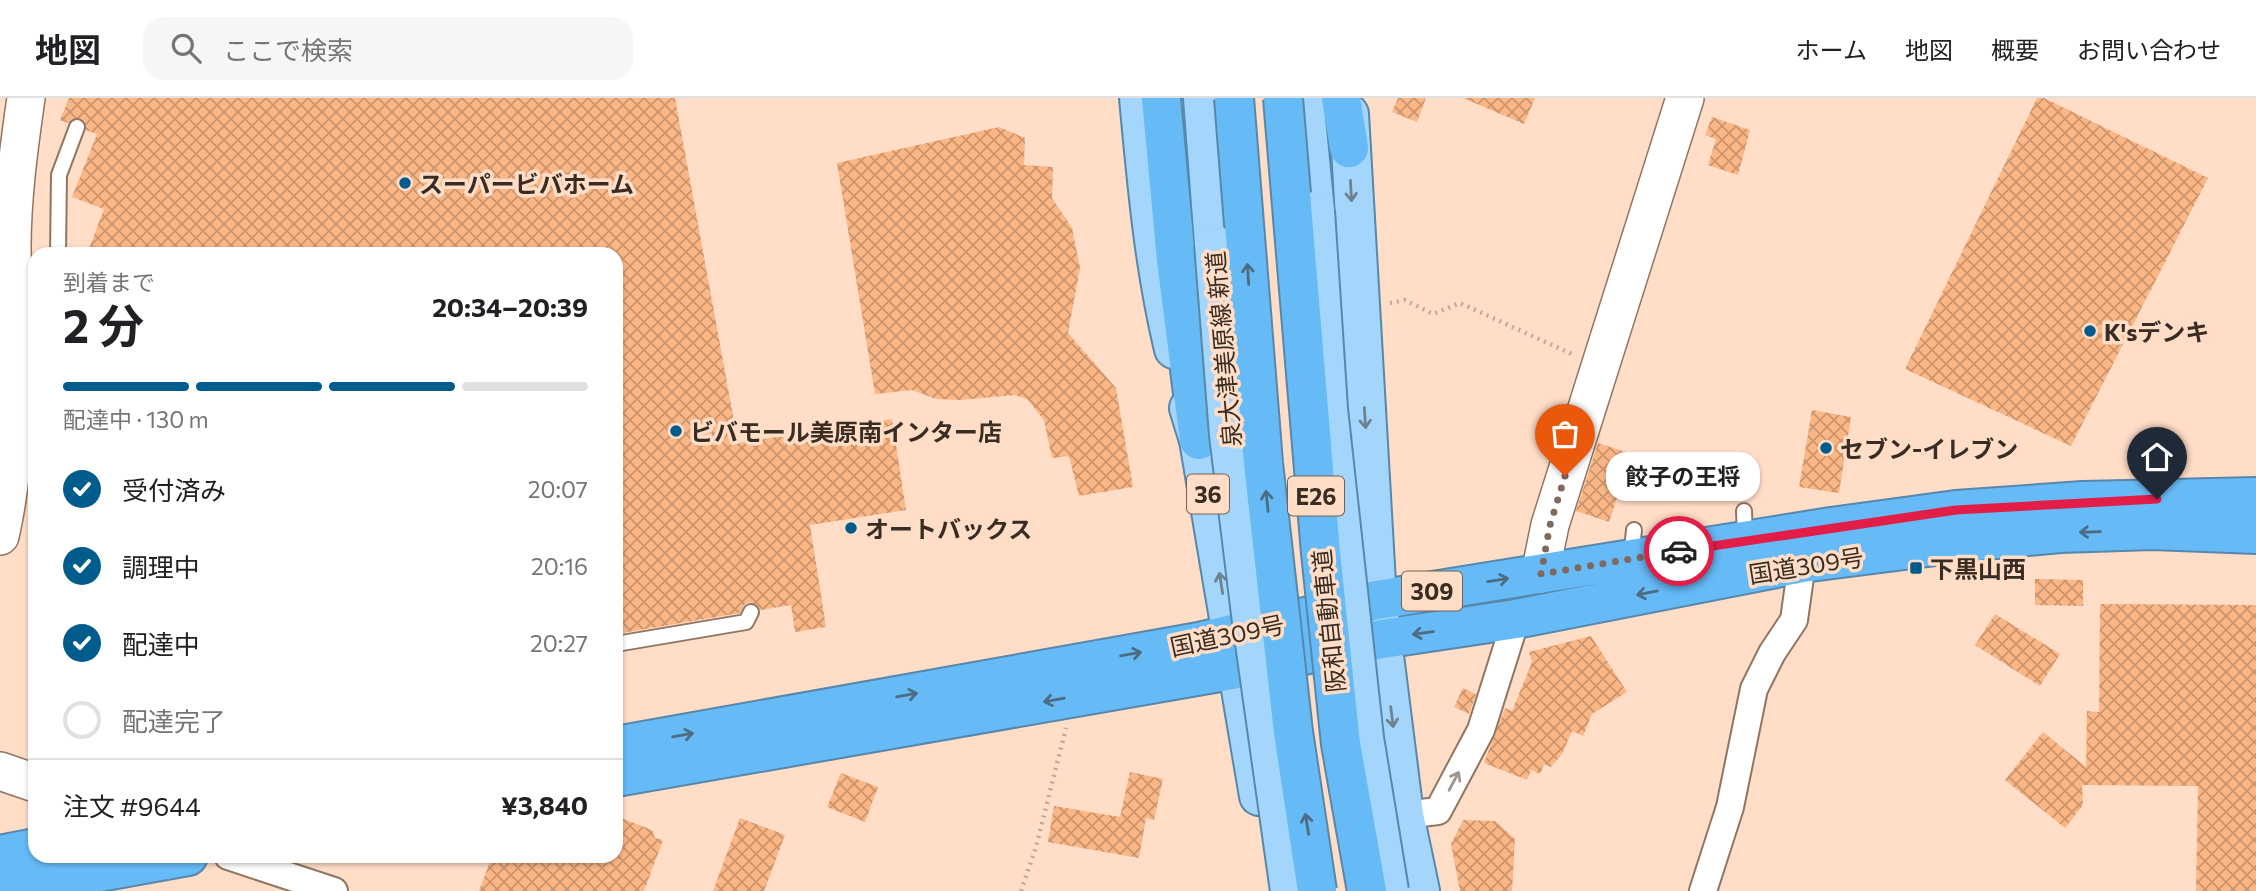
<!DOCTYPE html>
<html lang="ja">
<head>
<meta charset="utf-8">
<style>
  :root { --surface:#fff; --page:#f6f6f6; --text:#202124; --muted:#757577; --line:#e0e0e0; --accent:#005c8d }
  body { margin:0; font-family:Commissioner,"Noto Sans JP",sans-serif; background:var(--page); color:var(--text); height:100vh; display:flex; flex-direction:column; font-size:26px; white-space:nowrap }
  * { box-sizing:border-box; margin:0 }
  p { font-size:23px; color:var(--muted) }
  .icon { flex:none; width:38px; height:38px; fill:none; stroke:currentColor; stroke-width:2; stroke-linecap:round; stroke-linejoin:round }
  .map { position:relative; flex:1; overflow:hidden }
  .panel { position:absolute; left:28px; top:149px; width:595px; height:616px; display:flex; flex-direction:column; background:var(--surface); border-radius:21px; box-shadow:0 2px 5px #0004 }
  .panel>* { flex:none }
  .pin { position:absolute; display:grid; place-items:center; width:60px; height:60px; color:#fff; margin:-72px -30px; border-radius:50% 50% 50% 0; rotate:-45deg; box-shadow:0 0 7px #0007 }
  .pin .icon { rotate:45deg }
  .courier { position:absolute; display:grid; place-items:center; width:70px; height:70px; margin:-35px; border:5px solid #e11d48; border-radius:50%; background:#fff; color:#222; box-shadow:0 2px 9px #0007 }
  .bubble { position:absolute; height:49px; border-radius:21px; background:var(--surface); box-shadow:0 2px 5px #0004; font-size:23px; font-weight:700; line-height:49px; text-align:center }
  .headline em { font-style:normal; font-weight:700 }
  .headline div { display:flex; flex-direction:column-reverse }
  .headline { display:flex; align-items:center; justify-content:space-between; height:119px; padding:0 35px }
  h1 { font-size:46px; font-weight:700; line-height:52px }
  .bar { display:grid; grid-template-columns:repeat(4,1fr); gap:10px 7px; align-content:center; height:84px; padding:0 35px }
  .bar i { height:9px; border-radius:5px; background:var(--line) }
  .bar .current { background:var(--accent) }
  .bar p { grid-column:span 4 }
  .line { display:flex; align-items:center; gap:18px; padding:0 35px; border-top:2px solid var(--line) }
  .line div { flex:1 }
  ol { padding:0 35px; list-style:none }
  li { display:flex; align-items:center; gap:21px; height:77px }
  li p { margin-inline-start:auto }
  li .icon { padding:7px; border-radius:50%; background:var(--accent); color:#fff; stroke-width:4 }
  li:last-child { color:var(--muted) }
  li i { width:38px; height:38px; border:4px solid var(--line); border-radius:50% }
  header { display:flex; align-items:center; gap:42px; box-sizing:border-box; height:98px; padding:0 35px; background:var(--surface); border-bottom:2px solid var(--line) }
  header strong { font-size:33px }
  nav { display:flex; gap:38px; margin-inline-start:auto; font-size:24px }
  .search { width:490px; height:63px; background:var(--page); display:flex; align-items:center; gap:18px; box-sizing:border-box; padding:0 24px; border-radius:21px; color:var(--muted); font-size:26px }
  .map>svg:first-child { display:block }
</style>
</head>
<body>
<header>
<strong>地図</strong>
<div class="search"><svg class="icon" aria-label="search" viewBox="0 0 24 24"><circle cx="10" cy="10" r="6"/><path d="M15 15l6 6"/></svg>ここで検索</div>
<nav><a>ホーム</a><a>地図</a><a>概要</a><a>お問い合わせ</a></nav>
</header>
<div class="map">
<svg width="2256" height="793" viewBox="0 0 2256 793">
  <defs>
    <pattern id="building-cross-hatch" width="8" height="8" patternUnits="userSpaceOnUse" patternTransform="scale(1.75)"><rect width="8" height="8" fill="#fbb685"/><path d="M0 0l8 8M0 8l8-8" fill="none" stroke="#cc946c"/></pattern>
  </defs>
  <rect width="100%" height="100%" fill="#ffddc7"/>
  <g fill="url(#building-cross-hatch)">
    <path d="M 69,0 L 675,0 L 738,345 L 892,321 L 906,412 L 810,427 L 826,529 L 795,534 L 791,507 L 760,512 L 751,504 L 745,506 L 740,515 L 616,536 L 616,156 L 87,156 L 104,111 L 72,99 L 97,36 L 86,32 L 85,23 L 80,20 L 68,25 L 60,22 Z"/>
    <path d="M 1398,0 L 1426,0 L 1417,24 L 1392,14 Z"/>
    <path d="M 1463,0 L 1535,0 L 1524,26 Z"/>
    <path d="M 2037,0 L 2044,0 L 2208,80 L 2071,348 L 1905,271 Z"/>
    <path d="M 1712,19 L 1750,32 L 1738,77 L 1708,67 L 1716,41 L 1705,37 Z"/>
    <path d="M 999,29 L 1025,40 L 1024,67 L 1053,69 L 1052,100 L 1072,130 L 1080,170 L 1068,235 L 1116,290 L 1133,389 L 1079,398 L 1069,358 L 1052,360 L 1044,322 L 1027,301 L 1015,297 L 960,302 L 936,301 L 912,292 L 875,296 L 837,65 Z"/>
    <path d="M 1812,312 L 1851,319 L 1839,395 L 1799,389 Z"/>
    <path d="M 1598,345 L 1632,356 L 1609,424 L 1576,413 Z"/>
    <path d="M 2035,481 L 2083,482 L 2083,508 L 2035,507 Z"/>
    <path d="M 2100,506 L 2256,507 L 2256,793 L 2196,793 L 2198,688 L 2082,687 L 2083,707 L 2065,730 L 2005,682 L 2043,634 L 2086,669 L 2087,613 L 2099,614 Z"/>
    <path d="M 1995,516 L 2060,556 L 2040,588 L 1975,547 Z"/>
    <path d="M 1591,538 L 1627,594 L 1592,616 L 1583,638 L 1572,633 L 1562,656 L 1551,669 L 1544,666 L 1540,676 L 1531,672 L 1527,682 L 1484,665 L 1505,610 L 1512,613 L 1532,564 L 1529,554 Z"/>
    <path d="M 1463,590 L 1476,596 L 1469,616 L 1454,609 Z"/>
    <path d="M 1130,674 L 1163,681 L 1154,722 L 1146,720 L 1139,760 L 1048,744 L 1054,708 L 1120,719 Z"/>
    <path d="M 841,675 L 878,689 L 865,724 L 827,709 Z"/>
    <path d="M 616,718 L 652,732 L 655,740 L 663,742 L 644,793 L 479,793 L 492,758 L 616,758 Z"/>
    <path d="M 740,720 L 785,737 L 764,793 L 713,793 Z"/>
    <path d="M 1463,722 L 1495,723 L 1515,741 L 1512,793 L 1460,793 L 1451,746 Z"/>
  </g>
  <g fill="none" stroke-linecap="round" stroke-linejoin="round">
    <g stroke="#927560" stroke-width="18">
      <g id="lane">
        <path d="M 58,156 L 59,77 L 77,29"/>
        <path d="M 1744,413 L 1745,440"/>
        <path d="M 1631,460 L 1634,432"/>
        <path d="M 616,546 L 746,524 L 751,514"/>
      </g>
    </g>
    <g stroke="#927560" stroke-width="30">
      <g id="street">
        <path d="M 1404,717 L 1438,713 L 1481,632 L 1516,521"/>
        <path d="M 228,758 L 334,793"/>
        <path d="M 1703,793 L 1730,709 L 1754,591 L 1772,555 L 1794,522 L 1802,465"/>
      </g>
    </g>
    <g stroke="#927560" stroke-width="40">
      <g id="secondary">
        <path d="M 0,438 C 22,342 14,247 12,150 C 12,100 19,49 26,0"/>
        <path d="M 1540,476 L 1550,427 L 1685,0"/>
        <path d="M 0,673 L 35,685"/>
      </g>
    </g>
    <g stroke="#5688ac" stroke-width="42">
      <g id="primary">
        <path d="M 1139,0 C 1147,85 1154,168 1174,251"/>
        <path d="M 1203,0 L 1214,146"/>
        <path d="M 1304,0 L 1315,113"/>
        <path d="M 1349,16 L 1377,502 L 1404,717 L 1420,793"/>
        <path d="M 1189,310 L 1199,342 L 1259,698"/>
      </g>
    </g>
    <g stroke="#5688ac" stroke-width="42">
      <g id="highway">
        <path d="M 1161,0 L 1176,162 L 1199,342"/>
        <path d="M 1341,0 L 1349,50"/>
        <path d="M 616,648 L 1199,544 L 1377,502 L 1831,429 L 1956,412 L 2083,403 L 2256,399"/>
        <path d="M 616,679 L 1237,571 L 1382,541 L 1516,521 L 1802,465 L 1967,444 L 2060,435 L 2153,432 L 2256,436"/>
        <path d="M 0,757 L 35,750"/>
        <path d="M 0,792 L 188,758"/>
      </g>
    </g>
    <g stroke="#c3a795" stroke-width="4.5" stroke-dasharray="2 5" stroke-linecap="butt">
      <path d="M 1390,205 L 1405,202 L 1433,216 L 1460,205 L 1574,257"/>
      <path d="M 1021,793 L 1036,749 L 1066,630"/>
    </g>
    <use href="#lane" stroke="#fff" stroke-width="14"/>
    <use href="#street" stroke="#fff" stroke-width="26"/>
    <use href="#secondary" stroke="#fff" stroke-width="37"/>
    <use href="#primary" stroke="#a3d6fa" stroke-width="38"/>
    <use href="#highway" stroke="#66baf6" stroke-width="38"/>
    <g stroke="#5688ac" stroke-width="42" stroke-linecap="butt">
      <g id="primary-bridge">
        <path d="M 1315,113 L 1328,311 L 1364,640 L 1389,793"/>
        <path d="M 1214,146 L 1229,337 L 1252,524 L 1290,793"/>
      </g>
    </g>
    <g stroke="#5688ac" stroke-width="42" stroke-linecap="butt">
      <g id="highway-bridge">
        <path d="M 1234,0 L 1263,365 L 1293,634 L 1317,793"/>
        <path d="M 1283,0 L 1321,455 L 1341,646 L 1367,793"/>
      </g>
    </g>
    <use href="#primary-bridge" stroke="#a3d6fa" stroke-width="38"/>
    <use href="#highway-bridge" stroke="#66baf6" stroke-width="38"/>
  </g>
  <defs><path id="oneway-shaft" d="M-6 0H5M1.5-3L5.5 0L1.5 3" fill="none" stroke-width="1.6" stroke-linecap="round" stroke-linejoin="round" transform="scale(1.75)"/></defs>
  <g stroke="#6e818e">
    <use href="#oneway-shaft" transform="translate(1351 93) rotate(87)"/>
    <use href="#oneway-shaft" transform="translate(1365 320) rotate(86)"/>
    <use href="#oneway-shaft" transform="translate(1221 485) rotate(-99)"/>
    <use href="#oneway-shaft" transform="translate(1392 619) rotate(83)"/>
  </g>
  <g stroke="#4d6c82">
    <use href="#oneway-shaft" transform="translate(1248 176) rotate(-94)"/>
    <use href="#oneway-shaft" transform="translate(1267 403) rotate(-96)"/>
    <use href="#oneway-shaft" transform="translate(2090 434) rotate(178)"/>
    <use href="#oneway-shaft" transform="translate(1498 482) rotate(-9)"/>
    <use href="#oneway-shaft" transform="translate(1647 495) rotate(169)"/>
    <use href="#oneway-shaft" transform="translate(1423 535) rotate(172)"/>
    <use href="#oneway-shaft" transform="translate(1131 556) rotate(-10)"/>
    <use href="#oneway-shaft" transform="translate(907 597) rotate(-10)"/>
    <use href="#oneway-shaft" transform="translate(1054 602) rotate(170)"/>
    <use href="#oneway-shaft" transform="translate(683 637) rotate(-10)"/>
    <use href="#oneway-shaft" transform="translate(1307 726) rotate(-99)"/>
  </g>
  <use stroke="#9c9691" href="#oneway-shaft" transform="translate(1454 683) rotate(-62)"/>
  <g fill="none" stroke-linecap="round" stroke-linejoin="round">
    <path stroke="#7e6a5c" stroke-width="7" stroke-dasharray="0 12.6" d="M 1565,378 L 1550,427 L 1541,476 L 1679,453"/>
    <path stroke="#e11d48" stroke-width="9" d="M 1679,453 L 1956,412 L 2157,401"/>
  </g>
  <g fill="#005c8d" stroke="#ffddc7" stroke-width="2.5">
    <circle cx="405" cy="85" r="7"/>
    <circle cx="2090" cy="233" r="7"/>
    <circle cx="676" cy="333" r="7"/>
    <circle cx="1826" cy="350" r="7"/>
    <circle cx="851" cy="430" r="7"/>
    <rect x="1909" y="463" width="14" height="14" rx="3.5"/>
  </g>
  <g text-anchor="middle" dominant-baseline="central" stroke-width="7" stroke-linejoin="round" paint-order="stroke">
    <g fill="#ffddc7" stroke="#746154" stroke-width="2">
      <rect x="1187" y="376.5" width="42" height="39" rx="5"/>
      <rect x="1288" y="378.5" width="56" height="39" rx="5"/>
      <rect x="1402" y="473.5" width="60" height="39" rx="5"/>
    </g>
    <g font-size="23" font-weight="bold" fill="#392c23">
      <text x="1208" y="396">36</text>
      <text x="1316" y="398">E26</text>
      <text x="1432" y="493">309</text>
    </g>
    <g font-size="24" font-weight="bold" fill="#392c23" stroke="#ffddc7" text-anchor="start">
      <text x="419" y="85">スーパービバホーム</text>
      <text x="2104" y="233">K'sデンキ</text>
      <text x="690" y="333">ビバモール美原南インター店</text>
      <text x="1840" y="350">セブン-イレブン</text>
      <text x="865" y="430">オートバックス</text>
      <text x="1930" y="470">下黒山西</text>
    </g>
    <g font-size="24" fill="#392c23" stroke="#ffddc7">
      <text transform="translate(1223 251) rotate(-95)">泉大津美原線 新道</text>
      <text transform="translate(1806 467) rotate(-9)">国道309号</text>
      <text transform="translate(1328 523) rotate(-96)">阪和自動車道</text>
      <text transform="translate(1227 537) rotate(-12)">国道309号</text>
    </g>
  </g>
</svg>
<div class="pin" style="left:1565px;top:378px;background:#ea580c"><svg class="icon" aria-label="bag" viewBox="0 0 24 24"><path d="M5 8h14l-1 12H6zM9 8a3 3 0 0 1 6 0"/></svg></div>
<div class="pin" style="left:2157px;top:401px;background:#1f2937"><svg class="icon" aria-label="home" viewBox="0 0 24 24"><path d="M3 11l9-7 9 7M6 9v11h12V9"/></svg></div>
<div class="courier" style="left:1679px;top:453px"><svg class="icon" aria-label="car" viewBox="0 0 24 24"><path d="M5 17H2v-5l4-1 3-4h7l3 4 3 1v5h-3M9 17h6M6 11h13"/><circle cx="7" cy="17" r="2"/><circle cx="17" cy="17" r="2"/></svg></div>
<div class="bubble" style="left:1606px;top:354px;width:154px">餃子の王将</div>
<section class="panel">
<div class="headline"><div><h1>2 分</h1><p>到着まで</p></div><em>20:34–20:39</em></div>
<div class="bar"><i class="current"></i><i class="current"></i><i class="current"></i><i></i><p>配達中 · 130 m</p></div>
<ol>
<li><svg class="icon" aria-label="check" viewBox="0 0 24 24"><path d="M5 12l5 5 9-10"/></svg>受付済み<p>20:07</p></li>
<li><svg class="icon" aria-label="check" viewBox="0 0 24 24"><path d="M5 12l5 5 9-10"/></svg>調理中<p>20:16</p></li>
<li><svg class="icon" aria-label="check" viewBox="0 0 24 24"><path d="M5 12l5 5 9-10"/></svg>配達中<p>20:27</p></li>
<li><i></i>配達完了</li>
</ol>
<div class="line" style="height:91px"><div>注文 #9644</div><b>¥3,840</b></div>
</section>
</div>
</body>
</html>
